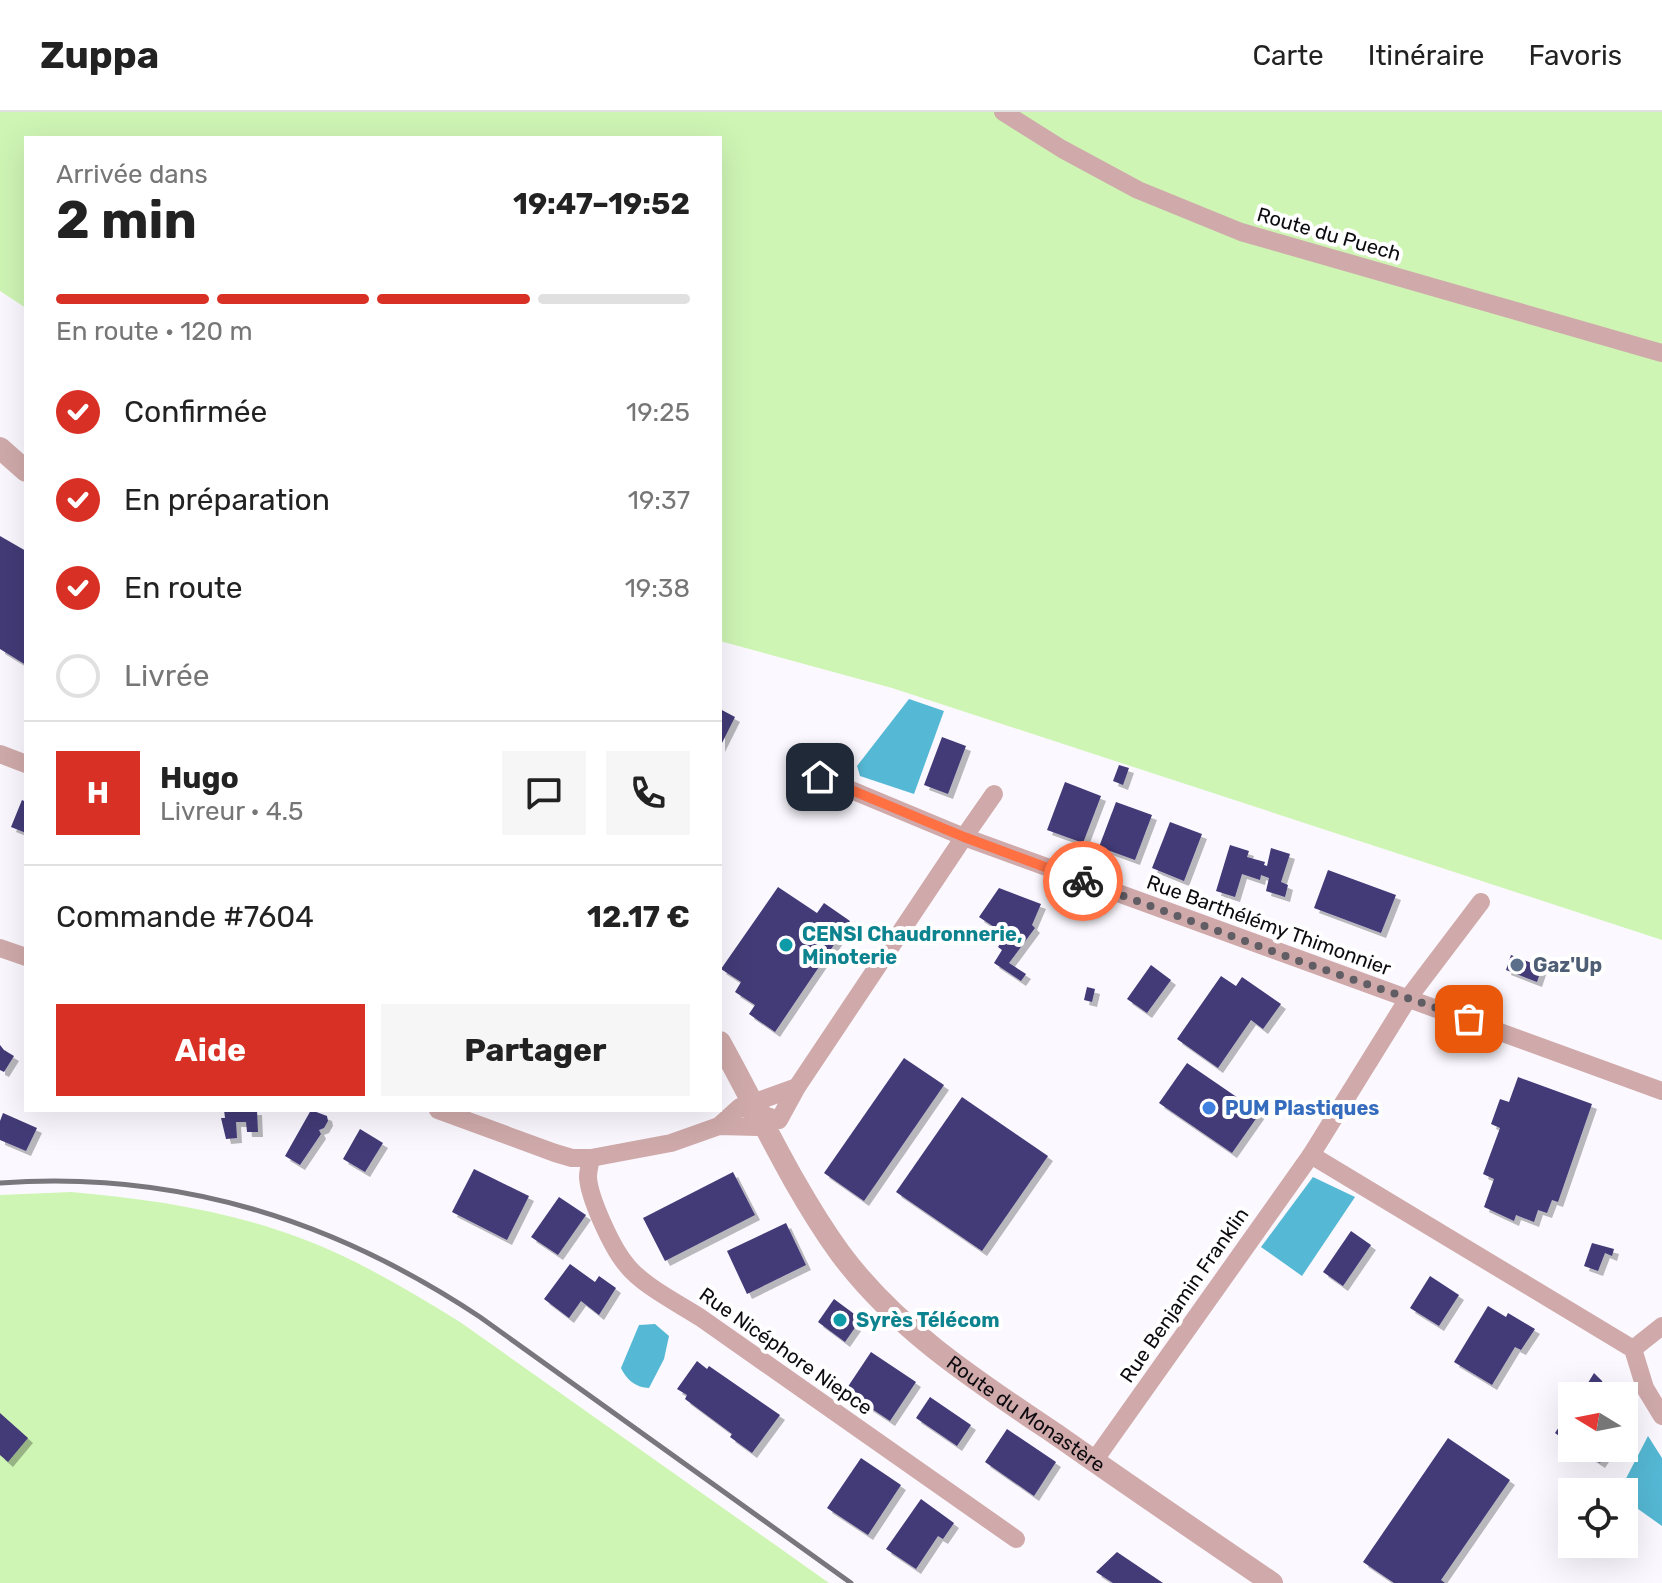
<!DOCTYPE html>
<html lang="fr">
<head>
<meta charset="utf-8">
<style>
  :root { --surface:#fff; --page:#f6f6f6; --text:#222; --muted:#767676; --line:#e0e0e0; --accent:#d93025 }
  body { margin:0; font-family:Rubik,sans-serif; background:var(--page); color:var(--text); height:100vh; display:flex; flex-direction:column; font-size:30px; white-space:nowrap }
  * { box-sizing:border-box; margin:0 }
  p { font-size:26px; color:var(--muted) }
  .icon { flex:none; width:44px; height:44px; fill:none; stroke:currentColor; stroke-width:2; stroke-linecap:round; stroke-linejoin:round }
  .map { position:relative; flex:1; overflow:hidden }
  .sheet { position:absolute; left:24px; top:24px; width:698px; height:976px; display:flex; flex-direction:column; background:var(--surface); border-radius:0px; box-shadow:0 8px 32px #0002 }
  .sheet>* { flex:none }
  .needle { width:52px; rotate:280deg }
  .tools { position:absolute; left:1558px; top:1270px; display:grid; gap:16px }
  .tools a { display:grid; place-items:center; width:80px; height:80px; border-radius:0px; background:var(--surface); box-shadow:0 8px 32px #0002; font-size:40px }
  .pin { position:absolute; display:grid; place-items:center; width:68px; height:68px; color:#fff; margin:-34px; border-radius:16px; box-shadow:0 4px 12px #0006 }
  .courier { position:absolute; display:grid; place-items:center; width:80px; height:80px; margin:-40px; border:6px solid #ff7043; border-radius:50%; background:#fff; color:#222; box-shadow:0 2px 10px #0007 }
  .summary em { font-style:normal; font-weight:700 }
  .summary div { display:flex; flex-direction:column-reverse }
  .summary { display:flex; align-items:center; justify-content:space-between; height:136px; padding:0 32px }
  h1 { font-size:52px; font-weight:700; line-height:60px }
  .bar { display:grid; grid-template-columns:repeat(4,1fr); gap:12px 8px; align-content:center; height:96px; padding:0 32px }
  .bar i { height:10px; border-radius:6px; background:var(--line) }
  .bar .active { background:var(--accent) }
  .bar p { grid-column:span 4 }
  .line { display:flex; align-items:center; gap:20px; padding:0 32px; border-top:2px solid var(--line) }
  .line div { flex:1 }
  .round { display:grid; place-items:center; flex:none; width:84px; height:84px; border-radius:0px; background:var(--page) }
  ol { padding:0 32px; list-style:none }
  li { display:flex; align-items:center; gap:24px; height:88px }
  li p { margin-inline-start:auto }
  li .icon { padding:8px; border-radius:50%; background:var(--accent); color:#fff; stroke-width:4 }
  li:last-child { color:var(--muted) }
  li i { width:44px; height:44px; border:4px solid var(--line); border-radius:50% }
  .primary-button { display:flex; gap:16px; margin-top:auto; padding:16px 32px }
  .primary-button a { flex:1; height:92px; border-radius:0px; background:var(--accent); color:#fff; font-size:32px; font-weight:700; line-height:92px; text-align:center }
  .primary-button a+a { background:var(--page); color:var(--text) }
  header { display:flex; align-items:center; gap:48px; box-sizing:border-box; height:112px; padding:0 40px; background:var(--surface); border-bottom:2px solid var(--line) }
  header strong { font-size:38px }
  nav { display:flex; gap:44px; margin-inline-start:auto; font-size:28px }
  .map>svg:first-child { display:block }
</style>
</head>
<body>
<header>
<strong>Zuppa</strong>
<nav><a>Carte</a><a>Itinéraire</a><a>Favoris</a></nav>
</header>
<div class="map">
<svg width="1662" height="1471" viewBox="0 0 1662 1471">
  <defs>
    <filter id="shadow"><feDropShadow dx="5" dy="5" stdDeviation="0" flood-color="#0004"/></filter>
  </defs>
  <rect width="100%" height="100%" fill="#fbf9ff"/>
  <g fill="#cff5b5">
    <path d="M 0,0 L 1662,0 L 1662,828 L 892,576 L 720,529 L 720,26 L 26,26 L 26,196 L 0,179 Z"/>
    <path d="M 71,1080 C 164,1088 257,1103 343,1144 C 383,1163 421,1186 460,1210 L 829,1471 L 0,1471 L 0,1083 Z"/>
  </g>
  <g fill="#55b8d4">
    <path d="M 909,587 L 944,599 L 914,682 L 860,664 L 857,654 Z"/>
    <path d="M 1313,1065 L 1355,1085 L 1302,1164 L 1261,1135 Z"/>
    <path d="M 655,1212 L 669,1224 L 664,1247 L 649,1276 C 636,1276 626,1267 621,1256 L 639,1213 Z"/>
    <path d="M 1648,1324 L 1662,1346 L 1662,1414 L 1624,1387 L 1624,1380 L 1619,1380 Z"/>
  </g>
  <g fill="#423a77" filter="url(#shadow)">
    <path d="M 0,424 L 26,439 L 26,553 L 0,537 Z"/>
    <path d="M 720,597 L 735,605 L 720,635 Z"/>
    <path d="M 942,625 L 966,634 L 948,682 L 924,673 Z"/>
    <path d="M 1119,653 L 1129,656 L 1123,673 L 1113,669 Z"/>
    <path d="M 1065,670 L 1101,684 L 1083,731 L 1047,718 Z"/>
    <path d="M 22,688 L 26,690 L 26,721 L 11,715 Z"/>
    <path d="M 1116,690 L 1152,703 L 1135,748 L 1099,735 Z"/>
    <path d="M 1170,710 L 1202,722 L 1184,769 L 1152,756 Z"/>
    <path d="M 1230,733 L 1249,739 L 1247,745 L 1265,750 L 1264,753 L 1267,754 L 1271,736 L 1290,742 L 1281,770 L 1288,773 L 1285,785 L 1266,779 L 1269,766 L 1261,763 L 1260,768 L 1242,762 L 1235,785 L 1216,779 Z"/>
    <path d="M 1328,758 L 1396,783 L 1381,821 L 1314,796 Z"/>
    <path d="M 778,775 L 817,801 L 824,791 L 850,809 L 775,920 L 749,902 L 755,893 L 735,880 L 741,870 L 721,857 Z"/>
    <path d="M 999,776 L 1041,792 L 1032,813 L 1035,816 L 1009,851 L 1026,862 L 1021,869 L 994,851 L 1002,838 L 998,835 L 1006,823 L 979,805 Z"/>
    <path d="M 1511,843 L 1542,855 L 1537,870 L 1506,858 Z"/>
    <path d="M 1151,853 L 1171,868 L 1147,901 L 1127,887 Z"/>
    <path d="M 1221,864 L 1236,874 L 1242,865 L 1281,892 L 1263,917 L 1251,908 L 1218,956 L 1177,927 Z"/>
    <path d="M 1087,875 L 1095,877 L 1092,890 L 1084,888 Z"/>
    <path d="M 0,933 L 4,938 L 14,944 L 4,960 L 0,958 Z"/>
    <path d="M 904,946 L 944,973 L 864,1089 L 824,1061 Z"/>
    <path d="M 1187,951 L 1260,1001 L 1232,1041 L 1159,991 Z"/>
    <path d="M 1518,965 L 1592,992 L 1558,1090 L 1552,1088 L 1547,1101 L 1538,1098 L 1534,1110 L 1516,1103 L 1514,1109 L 1484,1095 L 1494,1067 L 1483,1062 L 1500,1016 L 1491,1012 L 1500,987 L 1509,990 Z"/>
    <path d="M 962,985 L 1048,1044 L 982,1139 L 896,1080 Z"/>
    <path d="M 224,998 L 257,998 L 258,1020 L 247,1020 L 246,1010 L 236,1010 L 237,1026 L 226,1027 L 221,1006 L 225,1006 Z"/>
    <path d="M 311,998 L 327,1004 L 328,1009 L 324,1016 L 319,1018 L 321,1022 L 300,1053 L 285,1044 Z"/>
    <path d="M 3,1001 L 37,1016 L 26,1039 L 0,1028 L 0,1009 Z"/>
    <path d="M 360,1017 L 383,1031 L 365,1060 L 343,1047 Z"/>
    <path d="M 474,1057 L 529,1084 L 507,1128 L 452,1100 Z"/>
    <path d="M 733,1060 L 755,1103 L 665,1149 L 643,1106 Z"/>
    <path d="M 559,1085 L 586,1103 L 558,1143 L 531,1125 Z"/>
    <path d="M 786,1111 L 806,1153 L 747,1182 L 727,1139 Z"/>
    <path d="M 1351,1119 L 1371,1133 L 1343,1174 L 1323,1160 Z"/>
    <path d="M 1592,1131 L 1614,1137 L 1612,1144 L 1605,1141 L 1598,1159 L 1584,1154 Z"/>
    <path d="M 570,1152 L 595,1170 L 599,1164 L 616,1176 L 599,1203 L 581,1189 L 569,1206 L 544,1187 Z"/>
    <path d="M 1430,1164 L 1459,1183 L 1439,1214 L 1410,1196 Z"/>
    <path d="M 834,1187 L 861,1207 L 845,1230 L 818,1210 Z"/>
    <path d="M 1488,1194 L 1506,1205 L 1508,1201 L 1535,1217 L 1521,1238 L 1515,1235 L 1492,1273 L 1454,1250 Z"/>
    <path d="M 871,1240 L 916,1270 L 890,1309 L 845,1279 Z"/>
    <path d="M 697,1249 L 707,1257 L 709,1254 L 780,1303 L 752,1341 L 730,1325 L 732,1322 L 685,1287 L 687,1283 L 677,1277 Z"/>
    <path d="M 1594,1261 L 1602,1269 L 1603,1276 L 1606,1276 L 1611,1284 L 1580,1284 Z"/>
    <path d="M 930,1285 L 971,1313 L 957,1334 L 916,1306 Z"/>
    <path d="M 1572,1295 L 1572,1333 L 1555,1321 Z"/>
    <path d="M 0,1301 L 28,1326 L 8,1350 L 0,1343 Z"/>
    <path d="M 1007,1317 L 1056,1350 L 1034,1384 L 985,1350 Z"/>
    <path d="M 1448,1326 L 1510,1368 L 1441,1468 L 1445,1471 L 1394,1471 L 1363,1450 Z"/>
    <path d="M 1577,1336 L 1610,1336 L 1600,1351 Z"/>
    <path d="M 861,1346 L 901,1373 L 868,1423 L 827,1396 Z"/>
    <path d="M 921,1387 L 954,1411 L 943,1427 L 938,1424 L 916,1457 L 886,1437 Z"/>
    <path d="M 1117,1440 L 1163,1471 L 1113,1471 L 1096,1460 Z"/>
  </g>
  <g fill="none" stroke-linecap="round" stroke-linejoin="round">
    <g stroke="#d0aaab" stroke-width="18">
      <path d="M 1003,0 L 1062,37 L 1138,78 L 1241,120 L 1662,241"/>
      <path d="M 0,642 L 26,652"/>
      <path d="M 820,665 L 964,725 L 994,682"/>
      <path d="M 0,836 L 26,845"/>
      <path d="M 438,998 L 555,1041 L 572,1046 L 591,1046 L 671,1031 L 719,1014 L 757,1015 L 761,988 L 797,975"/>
      <path d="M 719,1014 L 740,995 L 779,1008 L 797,975 L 964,725 L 1662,979"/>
      <path d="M 1311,1043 L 1633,1237 L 1645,1276 L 1662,1304"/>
      <path d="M 591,1046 C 590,1052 588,1059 588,1065 C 589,1086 612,1135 625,1151 C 641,1173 678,1191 701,1206 L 1016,1427"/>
      <path d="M 1633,1237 L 1662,1214"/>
      <path d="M 1094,1349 L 1311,1043 L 1409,885 L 1481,790"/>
    </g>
    <g stroke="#d0aaab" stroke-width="22">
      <path d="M 0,336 L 26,359"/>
      <path id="s1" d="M 720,930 C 759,1000 793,1076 840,1141 C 897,1218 978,1270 1057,1323 C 1128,1373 1200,1422 1272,1471"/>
    </g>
    <path stroke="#79777c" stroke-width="5" d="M 0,1071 C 177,1058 334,1108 480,1205 L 851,1471"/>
  </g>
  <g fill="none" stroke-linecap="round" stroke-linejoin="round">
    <path stroke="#605e64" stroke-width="8" stroke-dasharray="0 14.4" d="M 1083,769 L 1296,848 L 1469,907"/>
    <path stroke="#ff7043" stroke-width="10" d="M 820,665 L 964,725 L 1083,769"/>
  </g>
  <g fill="#0f9aa8" stroke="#fff" stroke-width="3">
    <circle cx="786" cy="833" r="8"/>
    <circle cx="840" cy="1208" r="8"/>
  </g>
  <circle fill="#5c6f8a" stroke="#fff" stroke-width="3" cx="1517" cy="853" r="8"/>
  <circle fill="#3f7fe0" stroke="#fff" stroke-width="3" cx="1209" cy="996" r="8"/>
  <g text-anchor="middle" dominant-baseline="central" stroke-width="8" stroke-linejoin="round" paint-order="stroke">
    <g font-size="20" fill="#0d0b10" stroke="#fff">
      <text transform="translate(1329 122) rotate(16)">Route du Puech</text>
      <text transform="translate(1269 813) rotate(20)">Rue Barthélémy Thimonnier</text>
      <text transform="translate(1184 1183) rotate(-55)">Rue Benjamin Franklin</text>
      <text transform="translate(786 1239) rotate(35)">Rue Nicéphore Niepce</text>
      <text stroke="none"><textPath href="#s1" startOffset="490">Route du Monastère</textPath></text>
    </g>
    <g font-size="20" font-weight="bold" fill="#0d838f" stroke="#fff" text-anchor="start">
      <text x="802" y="822">CENSI Chaudronnerie,<tspan x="802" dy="23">Minoterie</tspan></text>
      <text x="856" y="1208">Syrès Télécom</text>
    </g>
    <g font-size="20" font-weight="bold" fill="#4e5e75" stroke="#fff" text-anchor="start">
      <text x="1533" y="853">Gaz'Up</text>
    </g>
    <g font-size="20" font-weight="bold" fill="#366cbe" stroke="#fff" text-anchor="start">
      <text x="1225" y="996">PUM Plastiques</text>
    </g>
  </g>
</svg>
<div class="tools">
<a><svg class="needle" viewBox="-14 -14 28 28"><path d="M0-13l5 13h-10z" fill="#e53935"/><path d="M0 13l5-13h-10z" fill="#767676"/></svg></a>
<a><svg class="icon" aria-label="locate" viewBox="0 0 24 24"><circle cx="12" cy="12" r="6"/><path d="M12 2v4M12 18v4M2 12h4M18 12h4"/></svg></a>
</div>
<div class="pin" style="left:1469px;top:907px;background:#ea580c"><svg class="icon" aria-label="bag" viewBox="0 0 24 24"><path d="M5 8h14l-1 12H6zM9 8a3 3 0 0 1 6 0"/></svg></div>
<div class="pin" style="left:820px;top:665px;background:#1f2937"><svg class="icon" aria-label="home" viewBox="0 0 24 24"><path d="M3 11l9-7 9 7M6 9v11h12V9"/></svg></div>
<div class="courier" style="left:1083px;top:769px"><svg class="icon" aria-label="bike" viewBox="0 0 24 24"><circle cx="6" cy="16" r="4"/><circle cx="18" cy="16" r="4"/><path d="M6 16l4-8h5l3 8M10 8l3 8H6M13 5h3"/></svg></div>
<section class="sheet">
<div class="summary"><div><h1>2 min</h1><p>Arrivée dans</p></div><em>19:47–19:52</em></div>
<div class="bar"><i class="active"></i><i class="active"></i><i class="active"></i><i></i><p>En route · 120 m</p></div>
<ol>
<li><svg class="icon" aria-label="check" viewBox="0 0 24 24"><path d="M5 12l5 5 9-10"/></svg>Confirmée<p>19:25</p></li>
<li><svg class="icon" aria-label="check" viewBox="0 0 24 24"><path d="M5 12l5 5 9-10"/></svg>En préparation<p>19:37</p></li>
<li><svg class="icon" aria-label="check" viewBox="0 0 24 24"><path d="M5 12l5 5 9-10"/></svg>En route<p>19:38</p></li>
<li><i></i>Livrée</li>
</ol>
<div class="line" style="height:144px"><b class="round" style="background:var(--accent);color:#fff">H</b><div><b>Hugo</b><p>Livreur · 4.5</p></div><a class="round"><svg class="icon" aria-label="chat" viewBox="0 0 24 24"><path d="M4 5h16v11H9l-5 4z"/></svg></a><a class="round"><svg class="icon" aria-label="phone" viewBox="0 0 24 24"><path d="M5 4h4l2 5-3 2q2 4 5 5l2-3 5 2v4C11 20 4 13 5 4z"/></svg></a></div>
<div class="line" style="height:104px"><div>Commande #7604</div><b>12.17 €</b></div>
<div class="primary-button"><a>Aide</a><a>Partager</a></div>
</section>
</div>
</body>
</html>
